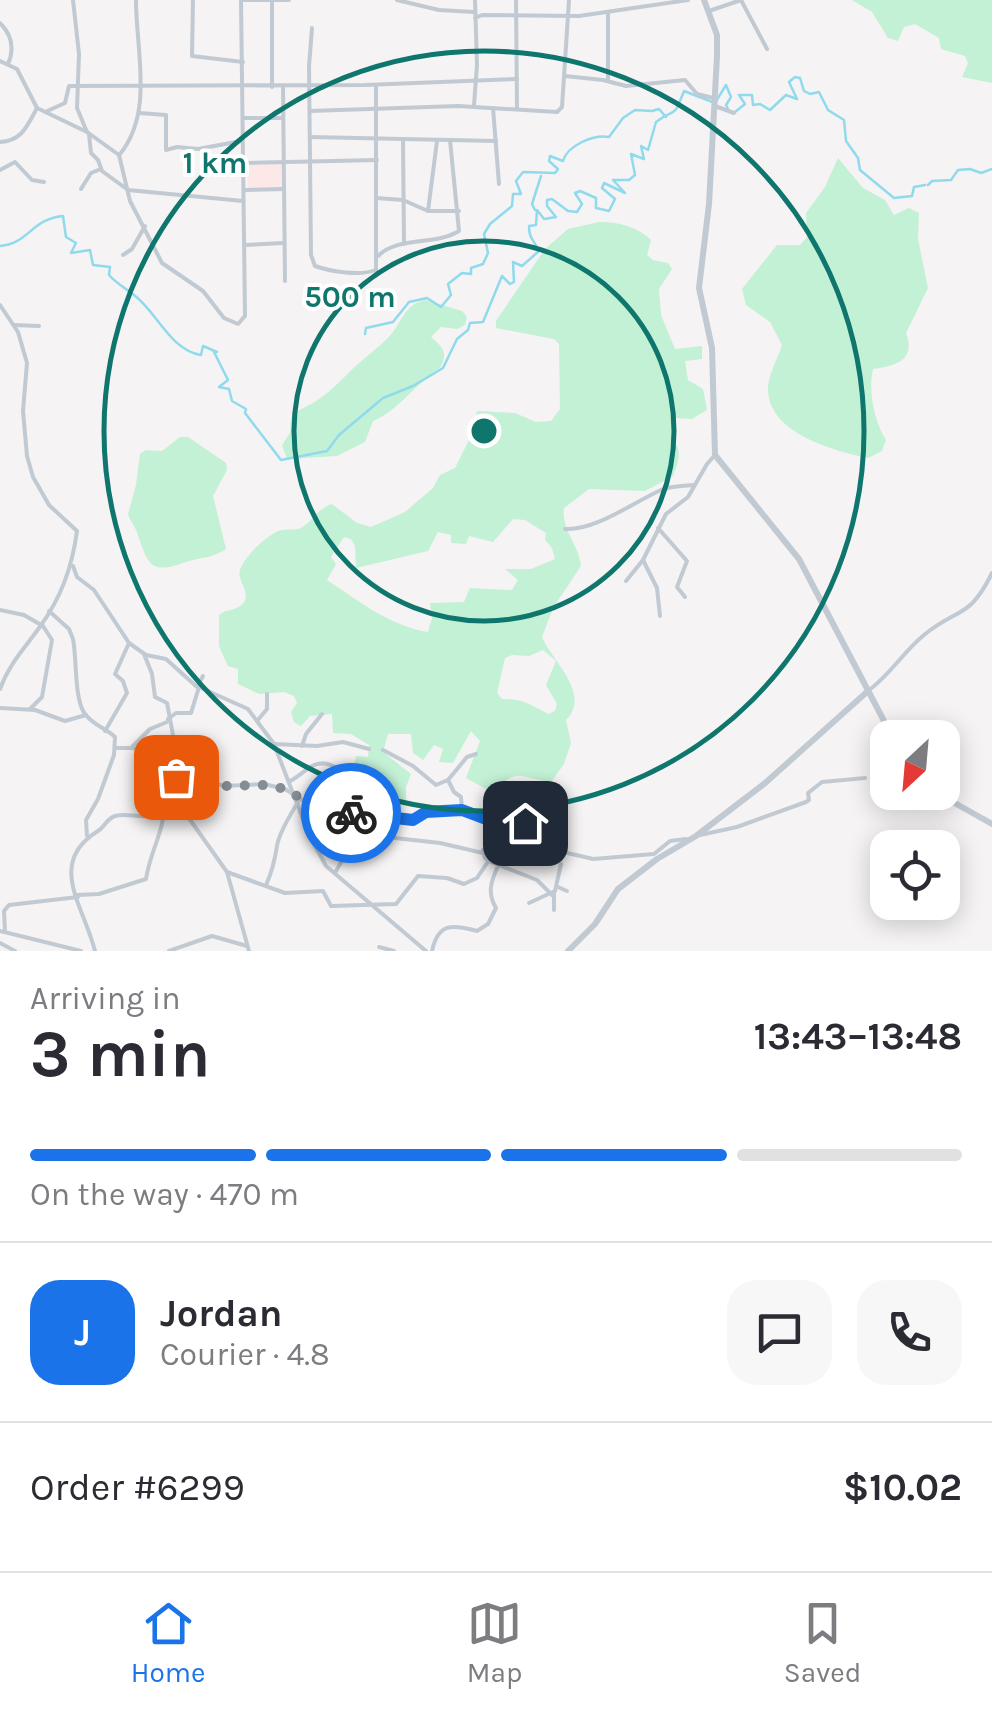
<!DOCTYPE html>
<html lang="en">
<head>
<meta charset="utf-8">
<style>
  :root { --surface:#fff; --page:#f7f7f7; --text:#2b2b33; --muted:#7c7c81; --line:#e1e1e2; --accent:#1a73e8 }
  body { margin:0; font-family:Karla,sans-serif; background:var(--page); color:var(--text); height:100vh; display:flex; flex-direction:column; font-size:38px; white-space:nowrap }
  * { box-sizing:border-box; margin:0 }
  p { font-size:32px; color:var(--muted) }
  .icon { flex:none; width:55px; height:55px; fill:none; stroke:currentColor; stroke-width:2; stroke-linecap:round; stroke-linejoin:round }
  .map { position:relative; height:951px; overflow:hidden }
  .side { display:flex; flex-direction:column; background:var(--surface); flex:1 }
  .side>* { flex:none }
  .needle { width:65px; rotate:206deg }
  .fabs { position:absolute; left:870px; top:720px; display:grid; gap:20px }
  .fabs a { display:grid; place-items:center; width:90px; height:90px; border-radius:20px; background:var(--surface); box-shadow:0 5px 25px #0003; font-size:50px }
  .pin { position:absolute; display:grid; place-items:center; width:85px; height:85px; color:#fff; margin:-42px; border-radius:20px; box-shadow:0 5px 15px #0006 }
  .courier { position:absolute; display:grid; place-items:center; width:100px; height:100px; margin:-50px; border:8px solid #1a73e8; border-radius:50%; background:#fff; color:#222; box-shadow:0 2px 12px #0007 }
  .summary em { font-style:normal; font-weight:700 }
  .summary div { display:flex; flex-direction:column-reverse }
  .summary { display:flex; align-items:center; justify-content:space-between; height:170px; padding:0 30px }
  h1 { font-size:65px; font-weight:700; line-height:75px }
  .bar { display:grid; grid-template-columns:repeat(4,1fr); gap:15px 10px; align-content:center; height:120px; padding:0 30px }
  .bar i { height:12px; border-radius:8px; background:var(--line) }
  .bar .on { background:var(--accent) }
  .bar p { grid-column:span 4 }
  .line { display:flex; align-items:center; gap:25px; padding:0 30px; border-top:2px solid var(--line) }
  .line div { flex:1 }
  .round { display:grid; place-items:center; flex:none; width:105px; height:105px; border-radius:30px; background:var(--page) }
  .menu { display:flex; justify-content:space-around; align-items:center; height:140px; border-top:2px solid var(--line); background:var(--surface); font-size:28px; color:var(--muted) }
  .menu a { display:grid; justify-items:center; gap:5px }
  .menu .on { color:var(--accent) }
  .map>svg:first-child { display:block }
</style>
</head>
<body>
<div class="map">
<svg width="992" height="951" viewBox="0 0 992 951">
  <rect width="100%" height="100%" fill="#f5f3f3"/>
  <path fill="#fce8e6" d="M 282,164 L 283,188 L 248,189 L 247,165 Z"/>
  <g fill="#c3f1d5" fill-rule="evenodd">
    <path d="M 852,0 L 992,0 L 992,83 L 962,77 L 968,63 L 965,56 L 941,49 L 939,38 L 915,24 L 904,27 L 898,41 L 888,38 L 872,12 Z"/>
    <path d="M 838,158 L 863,188 L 885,200 L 894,215 L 909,208 L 919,213 L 918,239 L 928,288 L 906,333 C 916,360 896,366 873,369 C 868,391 874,421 886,440 L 882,451 L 868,458 C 835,451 770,434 768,391 C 767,377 778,358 782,345 L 770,322 L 746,305 L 742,289 L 777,245 L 800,245 L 807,237 L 806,213 L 825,187 Z"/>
    <path d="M 599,222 C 618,222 637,226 651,240 L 647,255 L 653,260 L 668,263 L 672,269 L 659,289 L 661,315 L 675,349 L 702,346 L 702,359 L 685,361 L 688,380 L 703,389 L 707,410 L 692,419 L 675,418 L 671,436 C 683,451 679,460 673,476 L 645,491 L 589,489 L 564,508 C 561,530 579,544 581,566 L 553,608 L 542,637 C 552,661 592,694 566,720 L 571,743 L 564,764 L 551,782 C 511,776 522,767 487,795 L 486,789 L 466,778 L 480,741 L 471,731 L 453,763 L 439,762 L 443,749 L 434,745 L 423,760 L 413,753 L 411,734 L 388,734 L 383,752 L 411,774 L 406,787 L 406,802 L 388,800 L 383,808 L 358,804 L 357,790 L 363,775 L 353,770 L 356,756 L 368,757 L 369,745 L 351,734 L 333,733 L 332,714 L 310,716 L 301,726 L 294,722 L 291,712 L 297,703 L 294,696 L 284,692 L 259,694 L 238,684 L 238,669 L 228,666 L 219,646 L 219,615 C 226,609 233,611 240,606 C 255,595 236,582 240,570 C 245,556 265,537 278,531 C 286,528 295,531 301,528 C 313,521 318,508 332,504 L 357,523 L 371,527 L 405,512 L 433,488 L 440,475 L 455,468 L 473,432 L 477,411 L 515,413 L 536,422 L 551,421 L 560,409 L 559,344 L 554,339 L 496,328 L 496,321 L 545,249 L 568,229 ZM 513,519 L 525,520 L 546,533 L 545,540 L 552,548 L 555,559 L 531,569 L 505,569 L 518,580 L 512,590 L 470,588 L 464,602 L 430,603 L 432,618 L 428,632 C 390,626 359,601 327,580 L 336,564 L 331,557 L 344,537 L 351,539 L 355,546 L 356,568 L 428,551 L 438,532 L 451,535 L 451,543 L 466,544 L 469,536 L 493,542 ZM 543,650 L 556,661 L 546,685 L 557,704 L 555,711 L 548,714 C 532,705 522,698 502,699 L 497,693 L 505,658 L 512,655 L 529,656 Z"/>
    <path d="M 426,300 L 462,311 L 467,317 L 465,325 L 457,329 L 441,327 L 431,337 C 442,347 449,352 440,368 C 415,383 400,410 373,421 L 365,442 L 337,456 L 287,459 L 282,445 L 290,433 L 291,418 L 295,412 C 327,398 334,386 358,364 C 368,355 379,347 388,338 C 402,324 404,303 426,300 Z"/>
    <path d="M 180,437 L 188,437 L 226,463 L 227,470 L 213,496 L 226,549 C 213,558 203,557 189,561 C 153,574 149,569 138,535 C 136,527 130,522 128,514 L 136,485 L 140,454 L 146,450 L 162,451 Z"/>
  </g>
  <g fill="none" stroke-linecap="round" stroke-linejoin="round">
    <g stroke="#90daee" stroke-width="2.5">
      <path d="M 735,112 L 745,104 L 739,95 L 752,95 L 753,105 L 760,104 L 770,110 L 786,95 L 797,99 L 789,82 L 795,77 L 800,78 L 804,91 L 810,94 L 819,92 L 828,110 L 844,120 L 846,141 L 858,158 L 860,170 L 894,198 L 912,196 L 914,187 L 925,185"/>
      <path d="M 928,185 L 932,181 L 951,180 L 958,170 L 970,169 L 981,173 L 992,169"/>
      <path d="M 535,210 L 532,204 L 541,176"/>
      <path d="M 0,246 C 30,243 31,219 63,216 L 66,237 L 76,243 L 71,253 L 90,250 L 93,265 L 110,267 L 109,275 C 116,283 125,288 134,295 C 157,312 170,350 201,355 L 203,346 L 217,352 L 214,352 L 228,380 L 219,387 L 229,389 L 232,401 L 246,409 L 245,413 L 281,460 L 327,451 L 339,435 L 383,398 L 413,386 L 443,368 L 457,339 L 468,330 L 470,323 L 483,322 L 502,276 L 510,284 L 514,282 L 513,262 L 522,266 L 539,251 C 534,240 529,239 529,226 L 536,225 L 537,210 L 544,219 L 556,217 L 547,206 L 547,200 L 552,199 L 568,211 L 577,212 L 582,204 L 575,193 L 580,191 L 596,198 L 596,208 L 609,211 L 615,199 L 602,188 L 604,183 L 625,193 L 613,180 L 629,180 L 635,175 L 631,154 L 644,159 L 641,146 L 648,150 L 656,122 C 678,105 672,122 684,91 L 715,103 L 726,85 L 731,97 L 726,105 L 728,109"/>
      <path d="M 365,334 L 366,328 L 393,322 L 409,302 L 427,298 L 441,307 L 451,295 L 448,284 L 462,273 L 471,274 L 471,268 L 483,264 L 488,253 L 484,234 L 490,224 L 512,206 L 513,194 L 521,194 L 516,181 L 523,172 L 555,173 L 558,169 L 549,161 L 550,156 L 563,161 C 567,146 593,134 609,137 L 623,118 L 635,110 L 652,111 L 659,109 L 666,117"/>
    </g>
    <g stroke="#c1cad2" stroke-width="4">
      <path d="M 73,0 L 79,54 L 77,108 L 87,132"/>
      <path d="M 193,0 L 192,56 L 243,62"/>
      <path d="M 397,0 L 439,10 L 474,12"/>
      <path d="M 516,0 L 517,108"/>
      <path d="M 741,0 L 767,49"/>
      <path d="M 709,11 L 741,0"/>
      <path d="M 608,12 L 608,81"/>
      <path d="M 475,18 L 482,15 L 579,16 L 688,0"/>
      <path d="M 0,23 C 12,35 15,48 8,64"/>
      <path d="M 312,28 L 309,66 L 311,255 L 315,266 C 332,272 360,276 376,270 L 376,85"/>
      <path d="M 0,61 L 17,69 L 37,108 L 87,132 L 119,155 L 130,201 L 162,263 L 203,291 L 224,318 L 238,324 L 245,316 L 241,0 L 289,0"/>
      <path d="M 565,76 L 603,80 L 626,86 L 685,80 L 697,94 L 713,98"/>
      <path d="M 283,86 L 285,281"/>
      <path d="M 272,87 L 272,2"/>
      <path d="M 474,105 L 477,65 L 475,0"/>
      <path d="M 715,106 L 734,113"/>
      <path d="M 493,108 L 499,184"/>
      <path d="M 310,111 L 458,106 L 557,112 L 562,107 L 569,0"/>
      <path d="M 45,112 L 65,103 L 69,86 L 365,85 L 517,79"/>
      <path d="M 139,113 L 166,115 L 166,150 L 177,147 L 198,149 L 241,141"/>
      <path d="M 243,118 L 281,118"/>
      <path d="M 89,134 L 91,153 L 98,160 L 102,171 L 128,190 L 243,201"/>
      <path d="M 310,137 L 496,141"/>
      <path d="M 403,139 L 404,244"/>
      <path d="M 0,142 C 22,141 27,126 37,108"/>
      <path d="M 120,154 C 154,112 136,51 136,0"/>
      <path d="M 244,163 L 377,160"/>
      <path d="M 0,170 L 15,162 L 32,180 L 44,182"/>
      <path d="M 81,189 L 91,173 L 101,169"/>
      <path d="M 245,190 L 284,189"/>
      <path d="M 376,198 L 403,200 L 428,211 L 459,211"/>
      <path d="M 428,211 L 437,141"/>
      <path d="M 245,245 L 283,243"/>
      <path d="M 123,255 L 132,249 L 145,226"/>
      <path d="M 378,256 C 398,236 435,246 459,231 L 450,140"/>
      <path d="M 0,305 L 18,332 L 27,363 L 23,411 L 27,456 L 33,477 L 49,505 L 77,531 C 72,568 61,598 39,628 C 24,649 9,664 0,689"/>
      <path d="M 14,325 L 39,326"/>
      <path d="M 658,528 L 687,561 L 677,587 L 685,597"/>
      <path d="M 565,529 C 595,531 634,502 661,490 C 671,486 683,486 694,485"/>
      <path d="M 643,560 L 657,588 L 660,616"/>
      <path d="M 73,566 L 77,577 L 94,590 L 129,643 L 115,674 L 123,681 L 127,693 L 105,731"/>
      <path d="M 626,581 L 643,560 L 666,514 L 688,497 L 707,464 L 715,455"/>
      <path d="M 0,610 L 24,615 L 43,626 L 52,640 L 42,697 L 30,709"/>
      <path d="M 49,611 L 69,629 L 73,639 C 77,658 74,700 85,714 C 94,726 106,728 115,737 L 114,755 L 98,799 L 86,820 L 87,836"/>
      <path d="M 129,643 L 146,655 L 166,659 L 197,687 L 203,676"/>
      <path d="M 144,654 L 152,674 L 155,697 L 167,703 L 173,735 L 173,762"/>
      <path d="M 868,691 C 892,673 903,652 924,635 C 958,607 969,620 992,573"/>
      <path d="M 0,708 L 35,710 L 65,721 L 86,715"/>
      <path d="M 168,719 L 176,713 L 191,713 L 199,687 L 248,709 L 274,744 L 309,835 L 326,866 L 426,951"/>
      <path d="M 257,721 L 267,709 L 267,694"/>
      <path d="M 274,744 L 317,746 L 343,742 L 369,749"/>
      <path d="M 302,746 L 306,734 L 322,714"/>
      <path d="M 132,747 L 150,729 L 167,722"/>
      <path d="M 115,748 L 133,748 L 223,786 L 264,784 L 285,789 L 307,803 L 331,811 L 413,820 L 426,812 L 462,810 L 494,822 L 523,822 L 535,842 L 542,847 L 593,859 L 654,854 L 670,841 L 686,839"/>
      <path d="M 383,750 L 413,766 L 436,785 L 448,780 L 454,792 L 461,797 L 462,810"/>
      <path d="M 176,777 L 194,773"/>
      <path d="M 448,780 L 467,757 L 476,754"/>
      <path d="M 290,781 C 298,777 305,770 312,766 C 332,756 344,777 359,784"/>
      <path d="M 172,789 L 181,807 L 227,872 L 285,893 L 323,891 L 331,906 L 396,904 L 418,876 L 447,878 L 464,884 L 477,878 L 489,860"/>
      <path d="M 383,826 L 395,838 L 440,843 L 483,853"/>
      <path d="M 700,835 L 737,827 L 806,802 L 809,800 L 808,793 L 822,782 L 865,778"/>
      <path d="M 483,850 L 485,858 L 491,862 L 537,880 L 552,895"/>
      <path d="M 227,872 L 249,951"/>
      <path d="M 335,873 L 356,836 L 374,833 L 393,819"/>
      <path d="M 266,885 C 272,872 275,859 277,846 C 279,832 291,814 298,802"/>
      <path d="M 558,887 L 567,891"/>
      <path d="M 77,895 L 99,894 L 146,879 C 151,848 164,834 165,800"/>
      <path d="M 529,903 L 555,891 L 561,864"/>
      <path d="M 554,910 L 554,893"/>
      <path d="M 0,931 L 81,951"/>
      <path d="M 5,932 L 4,911 L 9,905 L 78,897"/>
      <path d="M 0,943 L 15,951"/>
      <path d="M 379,947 L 394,951"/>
      <path d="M 95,951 C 84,906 46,863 98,831 C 105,827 106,819 115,816 C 124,813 137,817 147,816 L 165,800 L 176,777 L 167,762"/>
      <path d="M 169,951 L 212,936 L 247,946"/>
      <path d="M 432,951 C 438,923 452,924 477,931 L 488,924 L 496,908 C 487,893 491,881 498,866"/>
    </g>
    <g stroke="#c1cad2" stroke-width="6">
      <path d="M 704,0 L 717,35 L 717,56 L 709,204 L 699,288 L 712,348 L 715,455 L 799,559 L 893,738"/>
      <path d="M 935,792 L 992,824"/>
      <path d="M 568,951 L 595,924 L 618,889 L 657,859 L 696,836 L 764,784 L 868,691"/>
    </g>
  </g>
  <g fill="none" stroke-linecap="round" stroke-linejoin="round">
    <path stroke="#868d94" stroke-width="10" stroke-dasharray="0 18" d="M 176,777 L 194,773 L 223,786 L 268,785 L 285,789 L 307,802 L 332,811 L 351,813"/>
    <path stroke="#1a73e8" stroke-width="12" d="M 351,813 L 413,820 L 426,812 L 462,810 L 494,822 L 525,823"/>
  </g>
  <g fill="none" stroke="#0f766e" stroke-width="5">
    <circle cx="484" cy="431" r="190"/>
    <circle cx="484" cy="431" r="380"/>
  </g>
  <circle cx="484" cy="431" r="15" fill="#0f766e" stroke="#fff" stroke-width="5"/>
  <g font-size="30" text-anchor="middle" font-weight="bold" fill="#0f766e" stroke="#fff" stroke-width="8" stroke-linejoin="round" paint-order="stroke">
    <text x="215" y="173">1 km</text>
    <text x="350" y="307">500 m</text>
  </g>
</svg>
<div class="fabs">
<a><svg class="needle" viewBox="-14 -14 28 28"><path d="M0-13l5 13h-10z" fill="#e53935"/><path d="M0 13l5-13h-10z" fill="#7c7c81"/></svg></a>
<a><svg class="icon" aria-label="locate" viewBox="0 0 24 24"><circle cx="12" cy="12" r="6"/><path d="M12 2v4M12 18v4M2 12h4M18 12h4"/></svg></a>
</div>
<div class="pin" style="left:176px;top:777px;background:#ea580c"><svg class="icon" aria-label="bag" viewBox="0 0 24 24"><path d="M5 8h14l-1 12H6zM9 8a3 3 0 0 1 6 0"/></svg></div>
<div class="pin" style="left:525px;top:823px;background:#1f2937"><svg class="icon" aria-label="home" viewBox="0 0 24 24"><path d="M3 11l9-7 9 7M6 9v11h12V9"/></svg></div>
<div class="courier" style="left:351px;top:813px"><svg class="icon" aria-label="bike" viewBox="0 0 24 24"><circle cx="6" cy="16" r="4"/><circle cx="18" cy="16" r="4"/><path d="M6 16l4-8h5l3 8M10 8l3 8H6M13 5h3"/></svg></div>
</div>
<section class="side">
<div class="summary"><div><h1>3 min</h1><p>Arriving in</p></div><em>13:43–13:48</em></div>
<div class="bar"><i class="on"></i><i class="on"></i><i class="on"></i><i></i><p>On the way · 470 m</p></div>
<div class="line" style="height:180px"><b class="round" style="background:var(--accent);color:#fff">J</b><div><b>Jordan</b><p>Courier · 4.8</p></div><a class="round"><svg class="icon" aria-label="chat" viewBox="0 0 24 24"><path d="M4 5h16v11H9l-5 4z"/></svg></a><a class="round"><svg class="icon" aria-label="phone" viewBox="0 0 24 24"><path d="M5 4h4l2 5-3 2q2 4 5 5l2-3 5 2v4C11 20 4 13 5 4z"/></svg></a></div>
<div class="line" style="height:130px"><div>Order #6299</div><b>$10.02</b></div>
</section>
<nav class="menu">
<a class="on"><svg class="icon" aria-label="home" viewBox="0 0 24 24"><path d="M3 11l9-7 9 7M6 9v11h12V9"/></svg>Home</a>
<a><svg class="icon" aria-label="map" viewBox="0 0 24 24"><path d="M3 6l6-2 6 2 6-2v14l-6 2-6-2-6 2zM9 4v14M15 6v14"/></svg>Map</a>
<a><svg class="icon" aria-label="saved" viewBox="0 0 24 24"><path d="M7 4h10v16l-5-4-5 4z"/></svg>Saved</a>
</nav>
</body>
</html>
